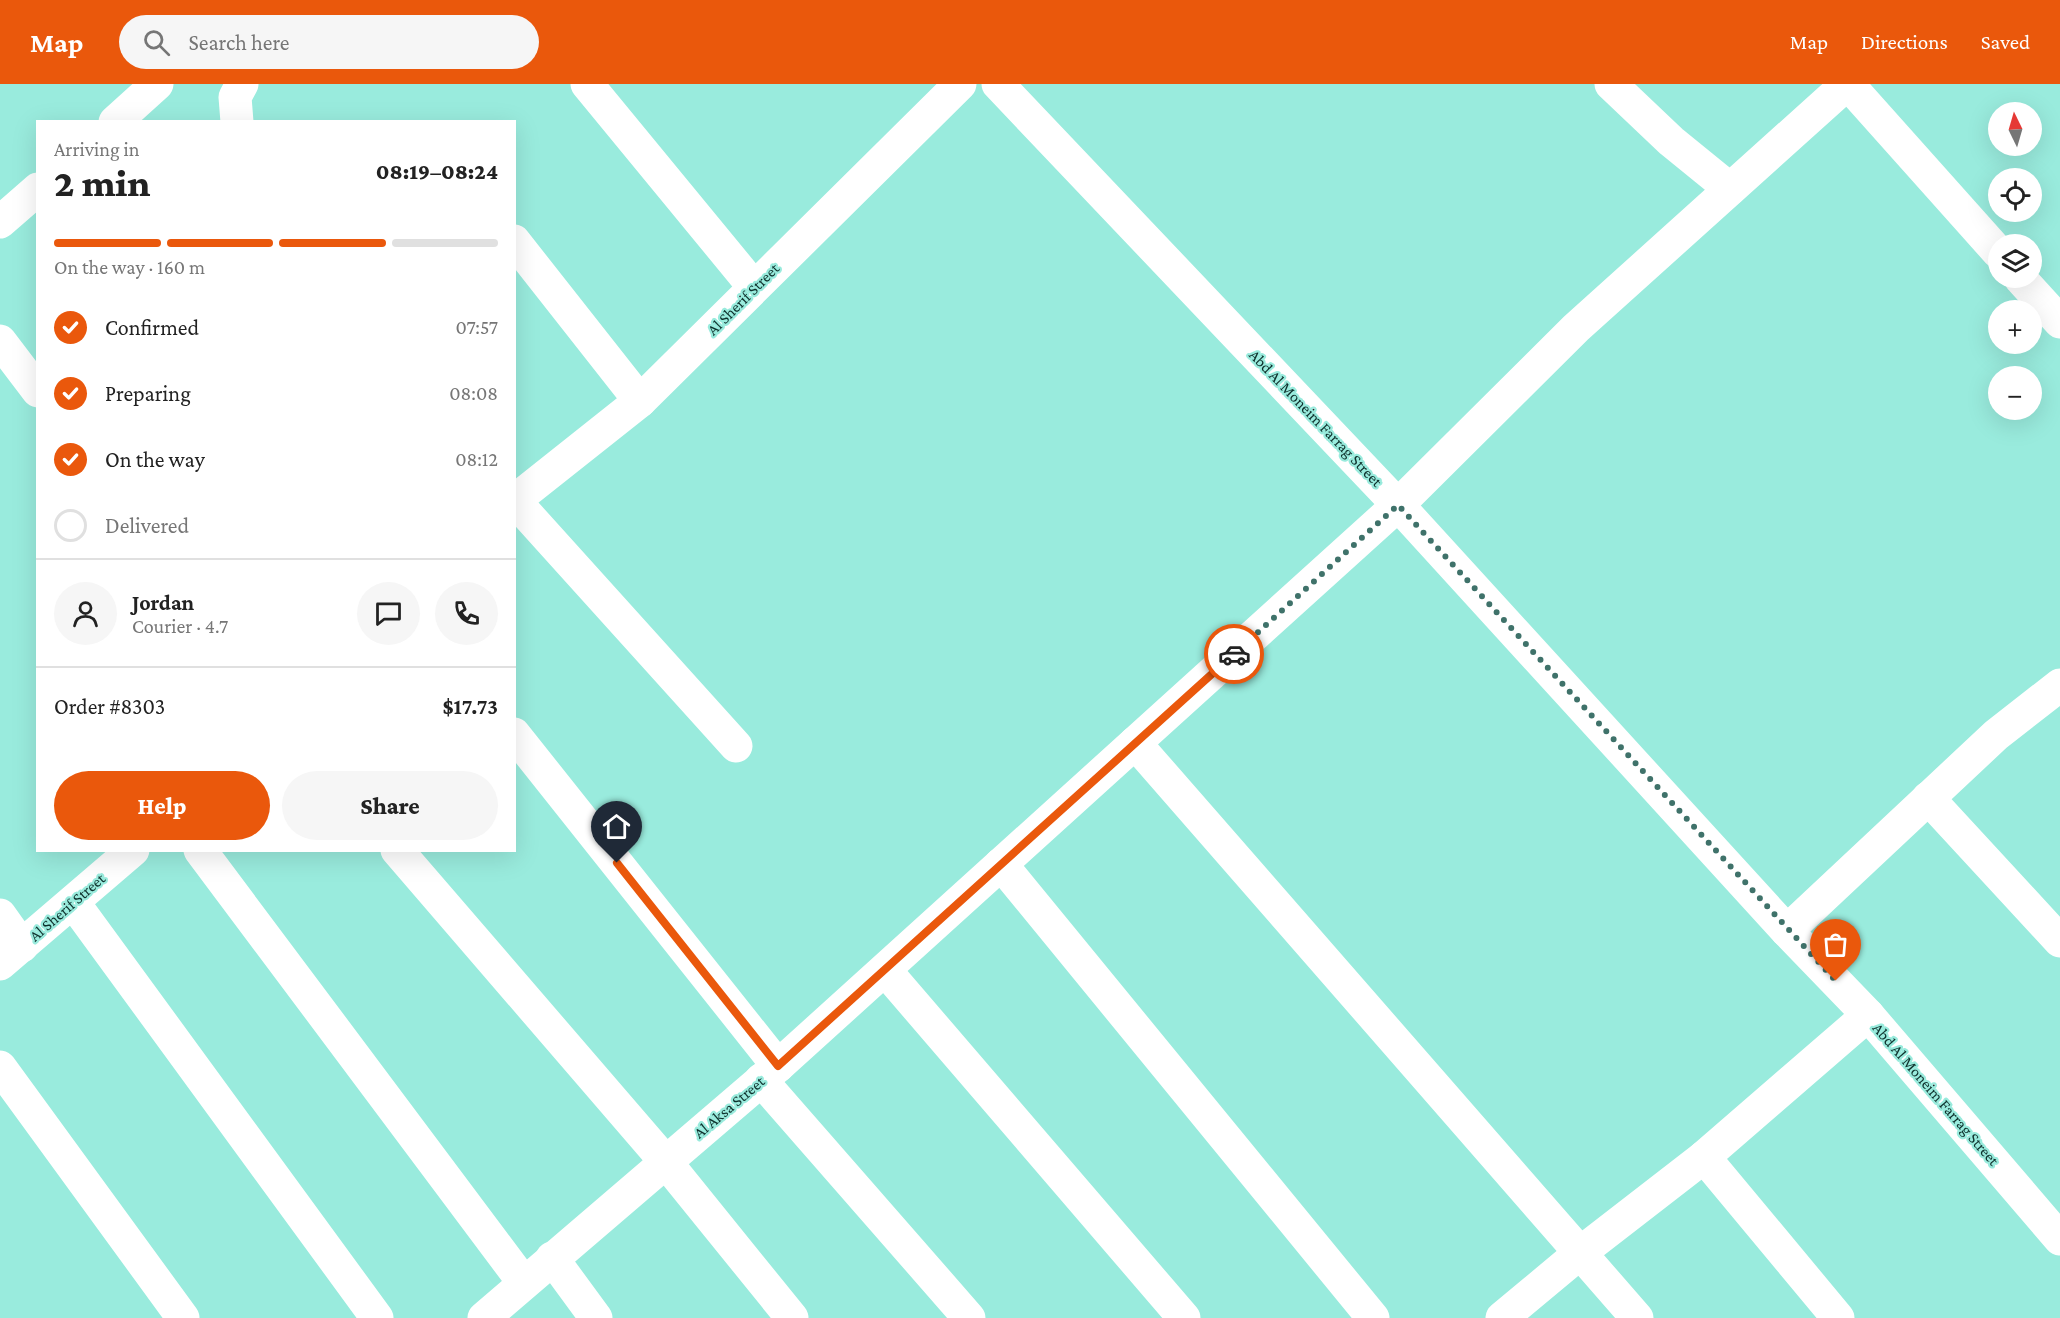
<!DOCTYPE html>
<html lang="en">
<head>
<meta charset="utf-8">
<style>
  :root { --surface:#fff; --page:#f6f6f6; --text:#222; --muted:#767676; --line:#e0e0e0; --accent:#ea580c }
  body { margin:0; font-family:"Crimson Pro",serif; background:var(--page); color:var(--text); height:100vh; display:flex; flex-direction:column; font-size:22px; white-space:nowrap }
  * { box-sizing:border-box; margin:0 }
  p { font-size:20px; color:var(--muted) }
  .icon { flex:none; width:33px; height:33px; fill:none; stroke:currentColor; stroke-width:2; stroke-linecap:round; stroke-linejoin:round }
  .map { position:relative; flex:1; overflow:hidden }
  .panel { position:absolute; left:36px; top:36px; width:480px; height:732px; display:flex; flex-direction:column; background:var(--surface); border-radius:0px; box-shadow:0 6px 24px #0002 }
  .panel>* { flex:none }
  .needle { width:39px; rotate:355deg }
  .tools { position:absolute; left:1988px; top:18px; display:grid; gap:12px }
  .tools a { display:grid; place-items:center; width:54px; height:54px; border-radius:50%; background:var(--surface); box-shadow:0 6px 24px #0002; font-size:30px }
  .pin { position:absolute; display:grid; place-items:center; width:51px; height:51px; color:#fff; margin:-62px -26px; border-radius:50% 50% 50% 0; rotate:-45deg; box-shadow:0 0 6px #0007 }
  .pin .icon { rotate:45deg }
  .courier { position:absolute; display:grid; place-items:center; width:60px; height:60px; margin:-30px; border:4px solid #ea580c; border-radius:50%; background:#fff; color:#222; box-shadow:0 2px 8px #0007 }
  .headline em { font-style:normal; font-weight:800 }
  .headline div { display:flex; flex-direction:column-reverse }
  .headline { display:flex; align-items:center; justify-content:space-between; height:102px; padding:0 18px }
  h1 { font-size:39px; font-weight:800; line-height:45px }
  .bar { display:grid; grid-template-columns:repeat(4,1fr); gap:9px 6px; align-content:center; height:72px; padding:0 18px }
  .bar i { height:8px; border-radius:4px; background:var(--line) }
  .bar .current { background:var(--accent) }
  .bar p { grid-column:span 4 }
  .line { display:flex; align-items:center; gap:15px; padding:0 18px; border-top:2px solid var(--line) }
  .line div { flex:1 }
  .round { display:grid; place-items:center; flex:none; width:63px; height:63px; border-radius:32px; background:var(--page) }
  ol { padding:0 18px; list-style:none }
  li { display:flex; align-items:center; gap:18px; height:66px }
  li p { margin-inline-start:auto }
  li .icon { padding:6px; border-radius:50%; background:var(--accent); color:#fff; stroke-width:4 }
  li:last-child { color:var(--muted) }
  li i { width:33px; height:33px; border:3px solid var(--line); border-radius:50% }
  .primary-button { display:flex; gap:12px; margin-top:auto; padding:12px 18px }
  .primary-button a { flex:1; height:69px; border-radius:36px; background:var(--accent); color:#fff; font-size:24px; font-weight:800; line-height:69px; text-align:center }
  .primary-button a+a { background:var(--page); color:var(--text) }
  header { display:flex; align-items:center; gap:36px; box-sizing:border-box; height:84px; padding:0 30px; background:var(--accent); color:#fff }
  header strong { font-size:28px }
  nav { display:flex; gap:33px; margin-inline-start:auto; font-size:21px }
  .search { width:420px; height:54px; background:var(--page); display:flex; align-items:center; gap:15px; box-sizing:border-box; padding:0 21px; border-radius:33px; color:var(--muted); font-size:22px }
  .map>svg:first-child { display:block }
</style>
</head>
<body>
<header>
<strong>Map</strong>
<div class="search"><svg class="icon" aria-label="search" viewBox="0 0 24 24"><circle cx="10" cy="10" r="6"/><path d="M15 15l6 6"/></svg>Search here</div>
<nav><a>Map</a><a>Directions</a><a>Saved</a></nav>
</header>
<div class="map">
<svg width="2060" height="1234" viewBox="0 0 2060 1234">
  <rect width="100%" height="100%" fill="#99ebdd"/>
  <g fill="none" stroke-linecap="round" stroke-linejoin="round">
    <g stroke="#fff" stroke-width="33">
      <path d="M 587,0 L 754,203"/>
      <path d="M 998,0 L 1398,421 L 1787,847 L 1868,931 L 2060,1155"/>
      <path d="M 1611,0 L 1671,57 L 1730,105"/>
      <path d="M 1848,0 L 1998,168"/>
      <path d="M 115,38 L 157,0"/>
      <path d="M 237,38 L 235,13 L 242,0"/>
      <path d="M 0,138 L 38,105"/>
      <path d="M 514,157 L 640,317"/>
      <path d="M 2020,194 L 2060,238"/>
      <path d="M 0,257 L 38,307"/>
      <path d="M 514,416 L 736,662"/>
      <path d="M 514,417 L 640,317 L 960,0"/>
      <path d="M 514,650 L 778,982"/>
      <path d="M 1135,659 L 1637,1234"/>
      <path d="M 1928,714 L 2060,857"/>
      <path d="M 200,766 L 524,1199"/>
      <path d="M 397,766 L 665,1077 L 792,1234"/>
      <path d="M 1001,780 L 1373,1234"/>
      <path d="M 73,818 L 377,1234"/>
      <path d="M 0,831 L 22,862"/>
      <path d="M 1787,847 L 1996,651 L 2060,601"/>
      <path d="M 0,880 L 133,766"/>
      <path d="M 885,886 L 1184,1234"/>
      <path d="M 0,983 L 183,1234"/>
      <path d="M 761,996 L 969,1234"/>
      <path d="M 1704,1073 L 1838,1234"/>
      <path d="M 552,1174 L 596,1234"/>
      <path d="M 484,1234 L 778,982 L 1398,421 L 1576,244 L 1847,0"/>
      <path d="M 1502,1234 L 1580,1169 L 1704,1073 L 1868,931"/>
    </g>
  </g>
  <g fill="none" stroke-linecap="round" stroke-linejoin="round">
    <path stroke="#3f726a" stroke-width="6" stroke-dasharray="0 10.8" d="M 1234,570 L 1398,421 L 1836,897"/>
    <path stroke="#ea580c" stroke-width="8" d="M 617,779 L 778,982 L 1234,570"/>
  </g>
  <g text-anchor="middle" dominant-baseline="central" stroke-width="4.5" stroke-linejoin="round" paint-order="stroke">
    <g font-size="16" fill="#0e312c" stroke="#99ebdd">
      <text transform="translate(743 215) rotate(-45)">Al Sherif Street</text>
      <text transform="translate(1316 334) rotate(46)">Abd Al Moneim Farrag Street</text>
      <text transform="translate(67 823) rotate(-41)">Al Sherif Street</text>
      <text transform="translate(1936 1010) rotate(49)">Abd Al Moneim Farrag Street</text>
      <text transform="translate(729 1023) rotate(-40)">Al Aksa Street</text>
    </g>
  </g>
</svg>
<div class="tools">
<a><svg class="needle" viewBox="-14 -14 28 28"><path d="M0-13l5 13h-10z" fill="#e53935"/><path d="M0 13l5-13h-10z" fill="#767676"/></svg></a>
<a><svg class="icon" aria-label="locate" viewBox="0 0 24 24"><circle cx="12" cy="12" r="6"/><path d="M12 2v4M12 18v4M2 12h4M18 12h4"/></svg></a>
<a><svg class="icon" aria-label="layers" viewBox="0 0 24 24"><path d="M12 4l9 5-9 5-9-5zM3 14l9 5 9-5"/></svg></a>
<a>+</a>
<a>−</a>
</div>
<div class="pin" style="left:1836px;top:897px;background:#ea580c"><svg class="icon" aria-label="bag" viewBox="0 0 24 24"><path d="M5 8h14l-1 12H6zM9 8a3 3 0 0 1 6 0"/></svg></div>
<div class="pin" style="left:617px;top:779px;background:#1f2937"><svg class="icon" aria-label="home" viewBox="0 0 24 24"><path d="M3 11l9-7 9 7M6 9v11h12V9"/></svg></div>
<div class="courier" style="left:1234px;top:570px"><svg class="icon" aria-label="car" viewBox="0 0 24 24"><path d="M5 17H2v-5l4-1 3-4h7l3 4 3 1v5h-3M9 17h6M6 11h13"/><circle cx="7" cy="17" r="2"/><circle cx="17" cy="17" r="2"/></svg></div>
<section class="panel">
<div class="headline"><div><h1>2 min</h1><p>Arriving in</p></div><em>08:19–08:24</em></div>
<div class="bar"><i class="current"></i><i class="current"></i><i class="current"></i><i></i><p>On the way · 160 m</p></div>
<ol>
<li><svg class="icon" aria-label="check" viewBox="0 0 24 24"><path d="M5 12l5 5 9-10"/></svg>Confirmed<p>07:57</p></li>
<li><svg class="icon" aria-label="check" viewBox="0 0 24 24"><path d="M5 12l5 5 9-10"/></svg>Preparing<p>08:08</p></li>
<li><svg class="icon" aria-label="check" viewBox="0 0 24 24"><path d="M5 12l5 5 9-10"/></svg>On the way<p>08:12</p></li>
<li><i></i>Delivered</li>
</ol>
<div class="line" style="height:108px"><a class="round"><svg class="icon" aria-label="person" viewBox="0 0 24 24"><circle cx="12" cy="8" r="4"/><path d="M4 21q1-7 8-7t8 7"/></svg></a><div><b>Jordan</b><p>Courier · 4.7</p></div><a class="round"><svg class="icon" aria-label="chat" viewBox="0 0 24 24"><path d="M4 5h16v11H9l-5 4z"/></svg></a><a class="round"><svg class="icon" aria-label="phone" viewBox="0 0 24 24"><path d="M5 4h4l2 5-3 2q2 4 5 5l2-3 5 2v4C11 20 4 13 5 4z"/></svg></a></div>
<div class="line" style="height:78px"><div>Order #8303</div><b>$17.73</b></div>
<div class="primary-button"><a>Help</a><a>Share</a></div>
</section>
</div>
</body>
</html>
